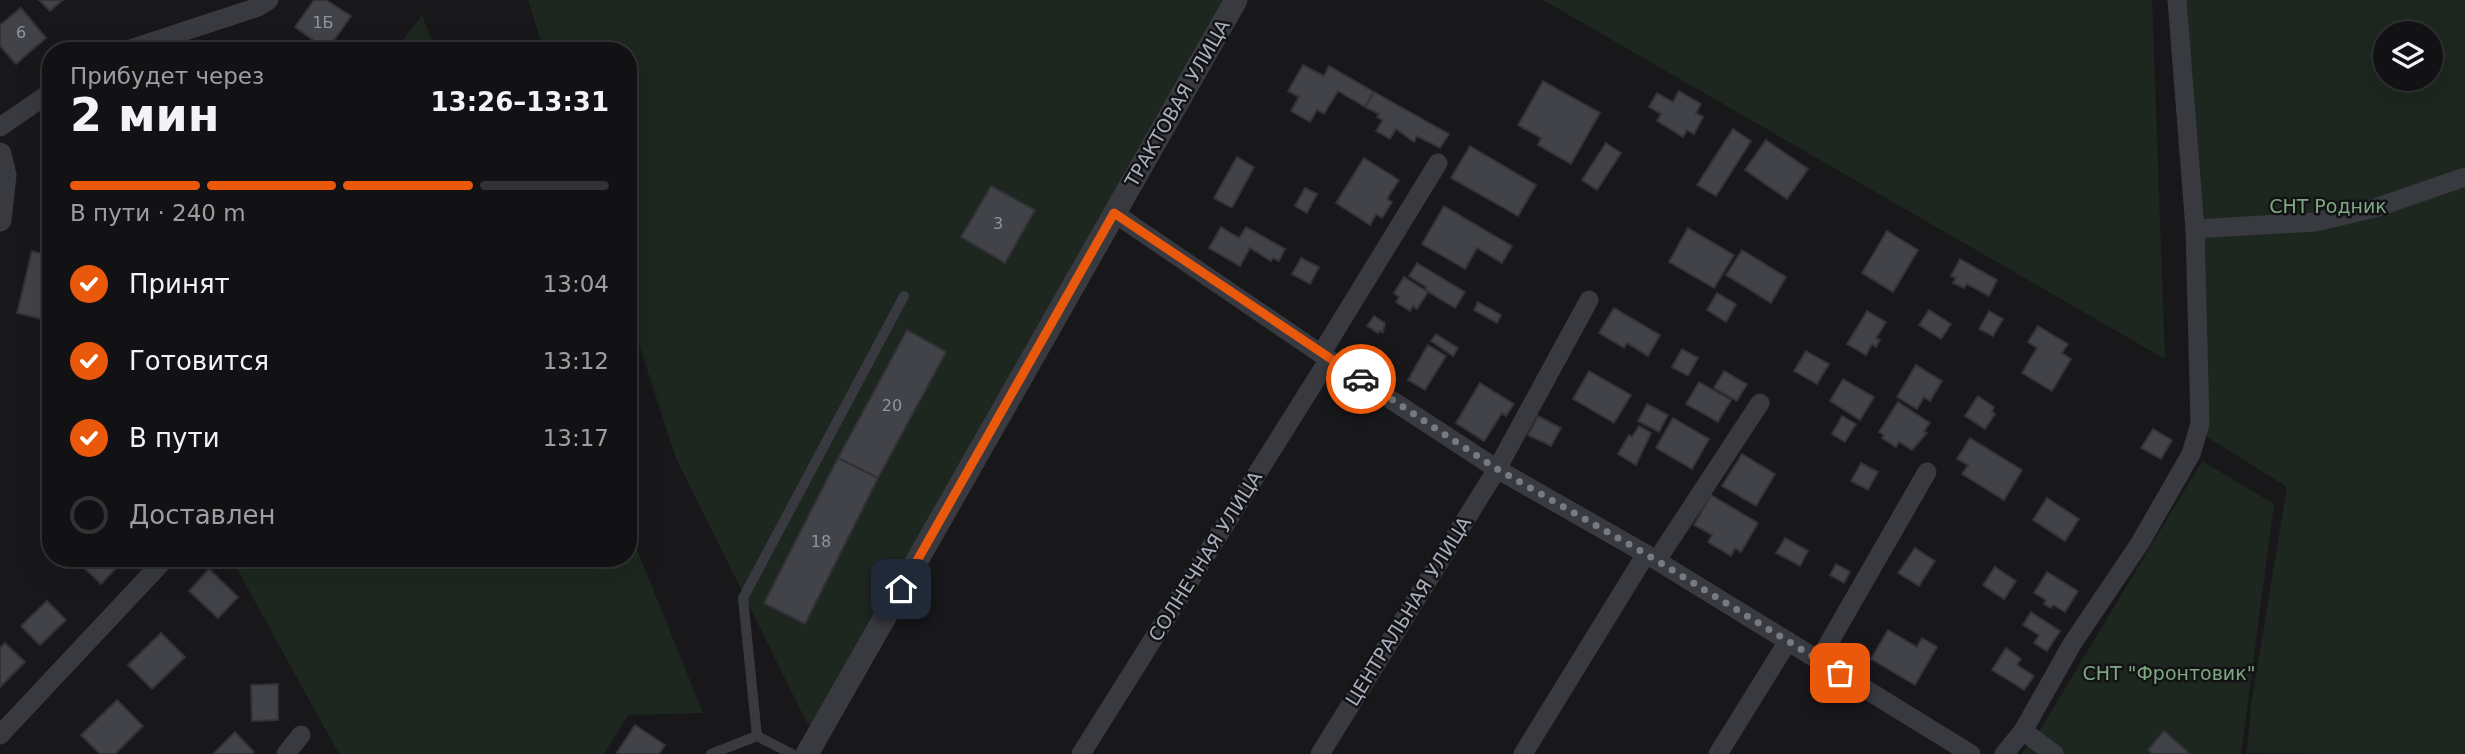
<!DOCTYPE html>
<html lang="ru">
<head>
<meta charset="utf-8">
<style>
  :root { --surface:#121214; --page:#1f2022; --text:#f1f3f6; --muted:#9c9ea0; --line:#313234; --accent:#ea580c }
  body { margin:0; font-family:"DejaVu Sans",sans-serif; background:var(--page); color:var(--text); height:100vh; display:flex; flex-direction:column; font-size:26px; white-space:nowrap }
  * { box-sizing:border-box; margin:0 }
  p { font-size:23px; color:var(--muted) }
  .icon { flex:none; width:38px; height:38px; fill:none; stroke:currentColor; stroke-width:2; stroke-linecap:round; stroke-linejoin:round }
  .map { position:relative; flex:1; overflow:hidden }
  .details { position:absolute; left:42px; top:42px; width:595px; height:525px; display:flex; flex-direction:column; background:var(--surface); border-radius:28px; box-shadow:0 7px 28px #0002,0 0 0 2px var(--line) }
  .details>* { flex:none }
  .tools { position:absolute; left:2373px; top:21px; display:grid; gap:14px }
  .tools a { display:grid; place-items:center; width:70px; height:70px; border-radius:50%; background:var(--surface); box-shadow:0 7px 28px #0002,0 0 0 2px var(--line); font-size:35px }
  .pin { position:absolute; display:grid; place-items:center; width:60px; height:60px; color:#fff; margin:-30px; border-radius:14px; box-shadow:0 4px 10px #0006 }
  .courier { position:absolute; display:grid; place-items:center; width:70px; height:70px; margin:-35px; border:5px solid #ea580c; border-radius:50%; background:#fff; color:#222; box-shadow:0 2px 9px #0007 }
  .head em { font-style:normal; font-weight:800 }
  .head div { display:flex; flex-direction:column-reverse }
  .head { display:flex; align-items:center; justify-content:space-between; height:119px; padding:0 28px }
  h1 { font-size:46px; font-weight:800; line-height:52px }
  .bar { display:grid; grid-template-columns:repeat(4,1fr); gap:10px 7px; align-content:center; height:84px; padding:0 28px }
  .bar i { height:9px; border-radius:5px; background:var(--line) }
  .bar .active { background:var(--accent) }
  .bar p { grid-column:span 4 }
  ol { padding:0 28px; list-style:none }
  li { display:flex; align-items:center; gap:21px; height:77px }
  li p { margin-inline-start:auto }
  li .icon { padding:7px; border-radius:50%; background:var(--accent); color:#fff; stroke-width:4 }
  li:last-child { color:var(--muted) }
  li i { width:38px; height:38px; border:4px solid var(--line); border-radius:50% }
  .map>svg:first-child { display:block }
</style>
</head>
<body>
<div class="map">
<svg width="2465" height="754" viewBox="0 0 2465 754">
  <rect width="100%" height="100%" fill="#18181b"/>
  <g fill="#1d261f" fill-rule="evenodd">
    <path d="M 528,0 L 1229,0 L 818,733 L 806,721 L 676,458 L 628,311 L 628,51 L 544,51 Z"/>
    <path d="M 1543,0 L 2152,0 L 2165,359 Z"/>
    <path d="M 2179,0 L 2465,0 L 2465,754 L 2247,753 L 2251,705 L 2287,487 L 2204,435 ZM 2385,33 L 2431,33 L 2431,79 L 2385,79 Z"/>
    <path d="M 422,15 L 436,51 L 394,51 Z"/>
    <path d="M 2202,461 L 2274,504 L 2241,754 L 2021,754 L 2042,727 Z"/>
    <path d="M 628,527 L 703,713 L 628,715 L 604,754 L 339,754 L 231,558 L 628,558 Z"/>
  </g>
  <g fill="#424348" stroke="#323237" stroke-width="2">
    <path d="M 39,0 L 63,0 L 50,11 Z"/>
    <path d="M 314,0 L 326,0 L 351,16 L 327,50 L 295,27 Z"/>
    <path d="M 21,8 L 46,38 L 16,64 L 0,46 L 0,25 Z"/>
    <path d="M 1303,65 L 1324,76 L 1329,66 L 1374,92 L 1365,107 L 1338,91 L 1324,114 L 1317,110 L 1310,122 L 1291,111 L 1299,97 L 1288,91 Z"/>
    <path d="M 1543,81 L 1600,113 L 1571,164 L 1538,145 L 1541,138 L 1518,125 Z"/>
    <path d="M 1679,91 L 1701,104 L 1696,113 L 1703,117 L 1694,134 L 1687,130 L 1683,137 L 1657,121 L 1661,114 L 1649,107 L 1657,93 L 1673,102 Z"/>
    <path d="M 1374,92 L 1449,134 L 1440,148 L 1417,136 L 1414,142 L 1396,129 L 1390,139 L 1376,131 L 1383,120 L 1377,117 L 1379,114 L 1365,107 Z"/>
    <path d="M 1733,129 L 1751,141 L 1716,196 L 1697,185 Z"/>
    <path d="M 1766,140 L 1808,169 L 1787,199 L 1745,170 Z"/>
    <path d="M 1606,143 L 1621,153 L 1597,190 L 1582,180 Z"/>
    <path d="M 1470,146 L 1536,185 L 1518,216 L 1451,178 Z"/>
    <path d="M 1237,157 L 1254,167 L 1232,208 L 1214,198 Z"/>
    <path d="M 1364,158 L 1399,180 L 1387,199 L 1392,202 L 1382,218 L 1376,214 L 1370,225 L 1336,203 Z"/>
    <path d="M 991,186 L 1035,210 L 1005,263 L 961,237 Z"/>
    <path d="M 1305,188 L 1317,194 L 1307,213 L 1295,206 Z"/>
    <path d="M 1444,206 L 1512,246 L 1502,263 L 1477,248 L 1465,269 L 1422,244 Z"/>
    <path d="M 1221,227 L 1239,238 L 1246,227 L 1285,249 L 1279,261 L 1273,258 L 1271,261 L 1250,248 L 1240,266 L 1209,248 Z"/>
    <path d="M 1688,228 L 1734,255 L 1714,288 L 1669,262 Z"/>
    <path d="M 1887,231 L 1918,250 L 1893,292 L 1862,273 Z"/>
    <path d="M 1742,250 L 1786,277 L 1771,303 L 1726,275 Z"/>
    <path d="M 32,251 L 51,256 L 49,321 L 17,313 Z"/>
    <path d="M 1301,258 L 1319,267 L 1310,284 L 1292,274 Z"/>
    <path d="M 1960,259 L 1997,280 L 1989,296 L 1967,284 L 1964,288 L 1953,283 L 1956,278 L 1951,276 Z"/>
    <path d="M 1417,263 L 1465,292 L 1455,308 L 1425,290 L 1426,287 L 1409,276 Z"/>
    <path d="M 1404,277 L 1428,292 L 1417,309 L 1413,306 L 1410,311 L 1396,302 L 1399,297 L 1394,293 Z"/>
    <path d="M 1717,293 L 1736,304 L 1726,322 L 1707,310 Z"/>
    <path d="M 1478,302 L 1501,315 L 1497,323 L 1474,310 Z"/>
    <path d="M 1614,308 L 1660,335 L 1648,356 L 1627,343 L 1624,348 L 1599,333 Z"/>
    <path d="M 1929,310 L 1951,324 L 1941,339 L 1919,325 Z"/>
    <path d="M 1867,311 L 1886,322 L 1876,338 L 1880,340 L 1876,347 L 1872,344 L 1866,355 L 1847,344 Z"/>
    <path d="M 1989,311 L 2003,319 L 1993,336 L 1979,329 Z"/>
    <path d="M 1374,316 L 1385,323 L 1383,332 L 1380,331 L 1378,333 L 1367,326 Z"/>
    <path d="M 2038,326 L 2068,344 L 2062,353 L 2071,359 L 2052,391 L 2022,373 L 2037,348 L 2028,342 Z"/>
    <path d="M 907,330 L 946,352 L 878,478 L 838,458 Z"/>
    <path d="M 1436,334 L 1458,348 L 1453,356 L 1431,341 Z"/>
    <path d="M 1428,345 L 1446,356 L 1425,390 L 1408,380 Z"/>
    <path d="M 1682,349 L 1698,358 L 1688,376 L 1672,367 Z"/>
    <path d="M 1806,351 L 1829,364 L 1817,384 L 1794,371 Z"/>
    <path d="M 1916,365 L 1942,381 L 1930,401 L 1924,397 L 1917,409 L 1897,397 Z"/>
    <path d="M 1589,371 L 1631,395 L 1614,423 L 1573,399 Z"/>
    <path d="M 1724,371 L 1747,384 L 1737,401 L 1714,388 Z"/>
    <path d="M 1843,379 L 1874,397 L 1860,420 L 1830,401 Z"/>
    <path d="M 1699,382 L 1731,400 L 1718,422 L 1686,404 Z"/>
    <path d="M 1480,383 L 1514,404 L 1506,416 L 1502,413 L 1484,441 L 1456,423 Z"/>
    <path d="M 1978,396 L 1994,407 L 1992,412 L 1995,414 L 1985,429 L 1965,416 Z"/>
    <path d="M 1898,402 L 1930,423 L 1924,431 L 1927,433 L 1912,450 L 1899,442 L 1896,447 L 1882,438 L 1884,435 L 1879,432 Z"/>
    <path d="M 1647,404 L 1668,415 L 1659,432 L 1638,421 Z"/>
    <path d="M 1538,416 L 1561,428 L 1551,446 L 1528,435 Z"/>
    <path d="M 1842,416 L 1856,424 L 1845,442 L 1832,434 Z"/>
    <path d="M 1673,418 L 1709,439 L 1692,469 L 1656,448 Z"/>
    <path d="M 1639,426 L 1651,433 L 1636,465 L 1618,454 L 1629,435 L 1632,437 Z"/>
    <path d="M 2153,429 L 2172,440 L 2161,459 L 2141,448 Z"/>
    <path d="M 1970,438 L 2022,470 L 2004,500 L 1962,474 L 1968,465 L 1957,459 Z"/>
    <path d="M 1742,454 L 1775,474 L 1756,506 L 1722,486 Z"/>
    <path d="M 838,458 L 878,478 L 805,624 L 764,603 Z"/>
    <path d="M 1861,463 L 1878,472 L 1868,490 L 1851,481 Z"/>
    <path d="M 1711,495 L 1758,523 L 1741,552 L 1735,548 L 1731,556 L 1708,542 L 1712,535 L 1694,525 Z"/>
    <path d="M 2047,498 L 2079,519 L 2065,541 L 2033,520 Z"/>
    <path d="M 1785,538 L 1808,551 L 1800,566 L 1776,553 Z"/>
    <path d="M 1915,548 L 1935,561 L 1919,586 L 1898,573 Z"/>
    <path d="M 74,558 L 118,558 L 122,562 L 101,584 Z"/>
    <path d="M 1836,564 L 1850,572 L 1844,583 L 1830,575 Z"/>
    <path d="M 1995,567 L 2016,581 L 2004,599 L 1983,585 Z"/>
    <path d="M 209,569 L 238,597 L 218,618 L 189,591 Z"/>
    <path d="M 2047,572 L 2078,591 L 2065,612 L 2053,605 L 2051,608 L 2044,604 L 2046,600 L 2034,593 Z"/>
    <path d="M 47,601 L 66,620 L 40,645 L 21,626 Z"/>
    <path d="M 2031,612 L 2060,631 L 2047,651 L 2034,643 L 2039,635 L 2023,625 Z"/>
    <path d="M 1888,630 L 1917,647 L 1922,638 L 1937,647 L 1915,685 L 1871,659 Z"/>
    <path d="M 161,633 L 185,657 L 152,689 L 128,665 Z"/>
    <path d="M 5,643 L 25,662 L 0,687 L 0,648 Z"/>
    <path d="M 2006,648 L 2021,659 L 2017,665 L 2034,676 L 2024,690 L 1992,670 Z"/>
    <path d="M 278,684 L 278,720 L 252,721 L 251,685 Z"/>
    <path d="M 117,700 L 143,726 L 115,754 L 100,754 L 81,735 Z"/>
    <path d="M 635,725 L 665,745 L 659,754 L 616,754 Z"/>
    <path d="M 2164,731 L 2190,754 L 2153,754 L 2148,750 Z"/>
    <path d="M 235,732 L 254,752 L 252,754 L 213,754 Z"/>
  </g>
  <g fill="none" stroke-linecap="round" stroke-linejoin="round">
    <g stroke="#393a40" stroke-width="10">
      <path d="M 757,736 L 743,598 L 904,296"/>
      <path d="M 711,754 L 757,736 L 792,754"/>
    </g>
    <g stroke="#393a40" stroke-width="19">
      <path d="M 124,51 L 258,7 L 269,0"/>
      <path d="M 0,127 L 51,92"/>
      <path d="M 1114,213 L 1321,354 L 1497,469 L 1646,554 L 1971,754"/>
      <path d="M 2195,229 L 2315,222 L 2375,208 L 2465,177"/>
      <path d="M 1321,354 L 1438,163"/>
      <path d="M 1657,560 L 1760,403"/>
      <path d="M 1819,660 L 1927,472"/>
      <path d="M 0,735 L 166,558"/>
      <path d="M 286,754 L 301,735"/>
      <path d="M 1081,754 L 1329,359"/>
      <path d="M 1320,754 L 1497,469 L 1589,300"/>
      <path d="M 1523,754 L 1646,554"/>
      <path d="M 1718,754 L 1788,641"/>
      <path d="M 2004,754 L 2023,731"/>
      <path d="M 2054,754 L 2023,731 L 2072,644 L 2140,543 L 2191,454 L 2200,424 L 2195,229 L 2177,0"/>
    </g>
    <g stroke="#393a40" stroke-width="23">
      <path d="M 0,154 L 5,175 L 0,220"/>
      <path d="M 807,754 L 1236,0"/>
    </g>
  </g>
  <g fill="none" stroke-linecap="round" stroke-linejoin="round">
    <path stroke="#767a84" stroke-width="7" stroke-dasharray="0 12.6" d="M 1361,379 L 1497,469 L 1646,554 L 1840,673"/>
    <path stroke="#ea580c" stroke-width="9" d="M 901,589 L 1114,213 L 1361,379"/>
  </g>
  <g text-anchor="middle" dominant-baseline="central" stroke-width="5" stroke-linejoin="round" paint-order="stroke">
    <g font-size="16" fill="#8f949f">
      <text x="323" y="22">1Б</text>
      <text x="21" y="32">6</text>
      <text x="998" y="223">3</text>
      <text x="892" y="405">20</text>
      <text x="821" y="541">18</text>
    </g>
    <g font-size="19" fill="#a9afbc" stroke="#131316">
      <text transform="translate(1177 103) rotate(-60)">ТРАКТОВАЯ УЛИЦА</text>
      <text transform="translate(1205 556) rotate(-58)">СОЛНЕЧНАЯ УЛИЦА</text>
      <text transform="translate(1408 611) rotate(-58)">ЦЕНТРАЛЬНАЯ УЛИЦА</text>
    </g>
    <g font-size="19" fill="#7ea881" stroke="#131316">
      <text x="2328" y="206">СНТ Родник</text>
      <text x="2169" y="673">СНТ "Фронтовик"</text>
    </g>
  </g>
</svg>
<div class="tools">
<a><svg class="icon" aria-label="layers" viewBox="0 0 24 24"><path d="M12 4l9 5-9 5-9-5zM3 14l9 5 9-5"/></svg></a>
</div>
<div class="pin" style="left:1840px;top:673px;background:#ea580c"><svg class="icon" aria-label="bag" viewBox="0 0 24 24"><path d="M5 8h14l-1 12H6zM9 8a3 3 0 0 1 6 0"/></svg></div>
<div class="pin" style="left:901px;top:589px;background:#1f2937"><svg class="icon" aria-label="home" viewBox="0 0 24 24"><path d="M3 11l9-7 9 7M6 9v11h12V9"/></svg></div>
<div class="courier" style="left:1361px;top:379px"><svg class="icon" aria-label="car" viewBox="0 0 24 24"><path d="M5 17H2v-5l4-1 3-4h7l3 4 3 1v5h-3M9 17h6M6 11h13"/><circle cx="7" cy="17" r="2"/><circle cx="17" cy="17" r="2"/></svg></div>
<section class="details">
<div class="head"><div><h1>2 мин</h1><p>Прибудет через</p></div><em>13:26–13:31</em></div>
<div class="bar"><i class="active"></i><i class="active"></i><i class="active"></i><i></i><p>В пути · 240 m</p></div>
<ol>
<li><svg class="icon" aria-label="check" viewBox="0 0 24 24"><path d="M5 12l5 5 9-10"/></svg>Принят<p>13:04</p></li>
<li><svg class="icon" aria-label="check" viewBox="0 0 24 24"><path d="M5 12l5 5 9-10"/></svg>Готовится<p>13:12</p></li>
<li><svg class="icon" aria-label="check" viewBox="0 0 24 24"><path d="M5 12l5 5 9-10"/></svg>В пути<p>13:17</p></li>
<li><i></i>Доставлен</li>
</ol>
</section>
</div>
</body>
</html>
